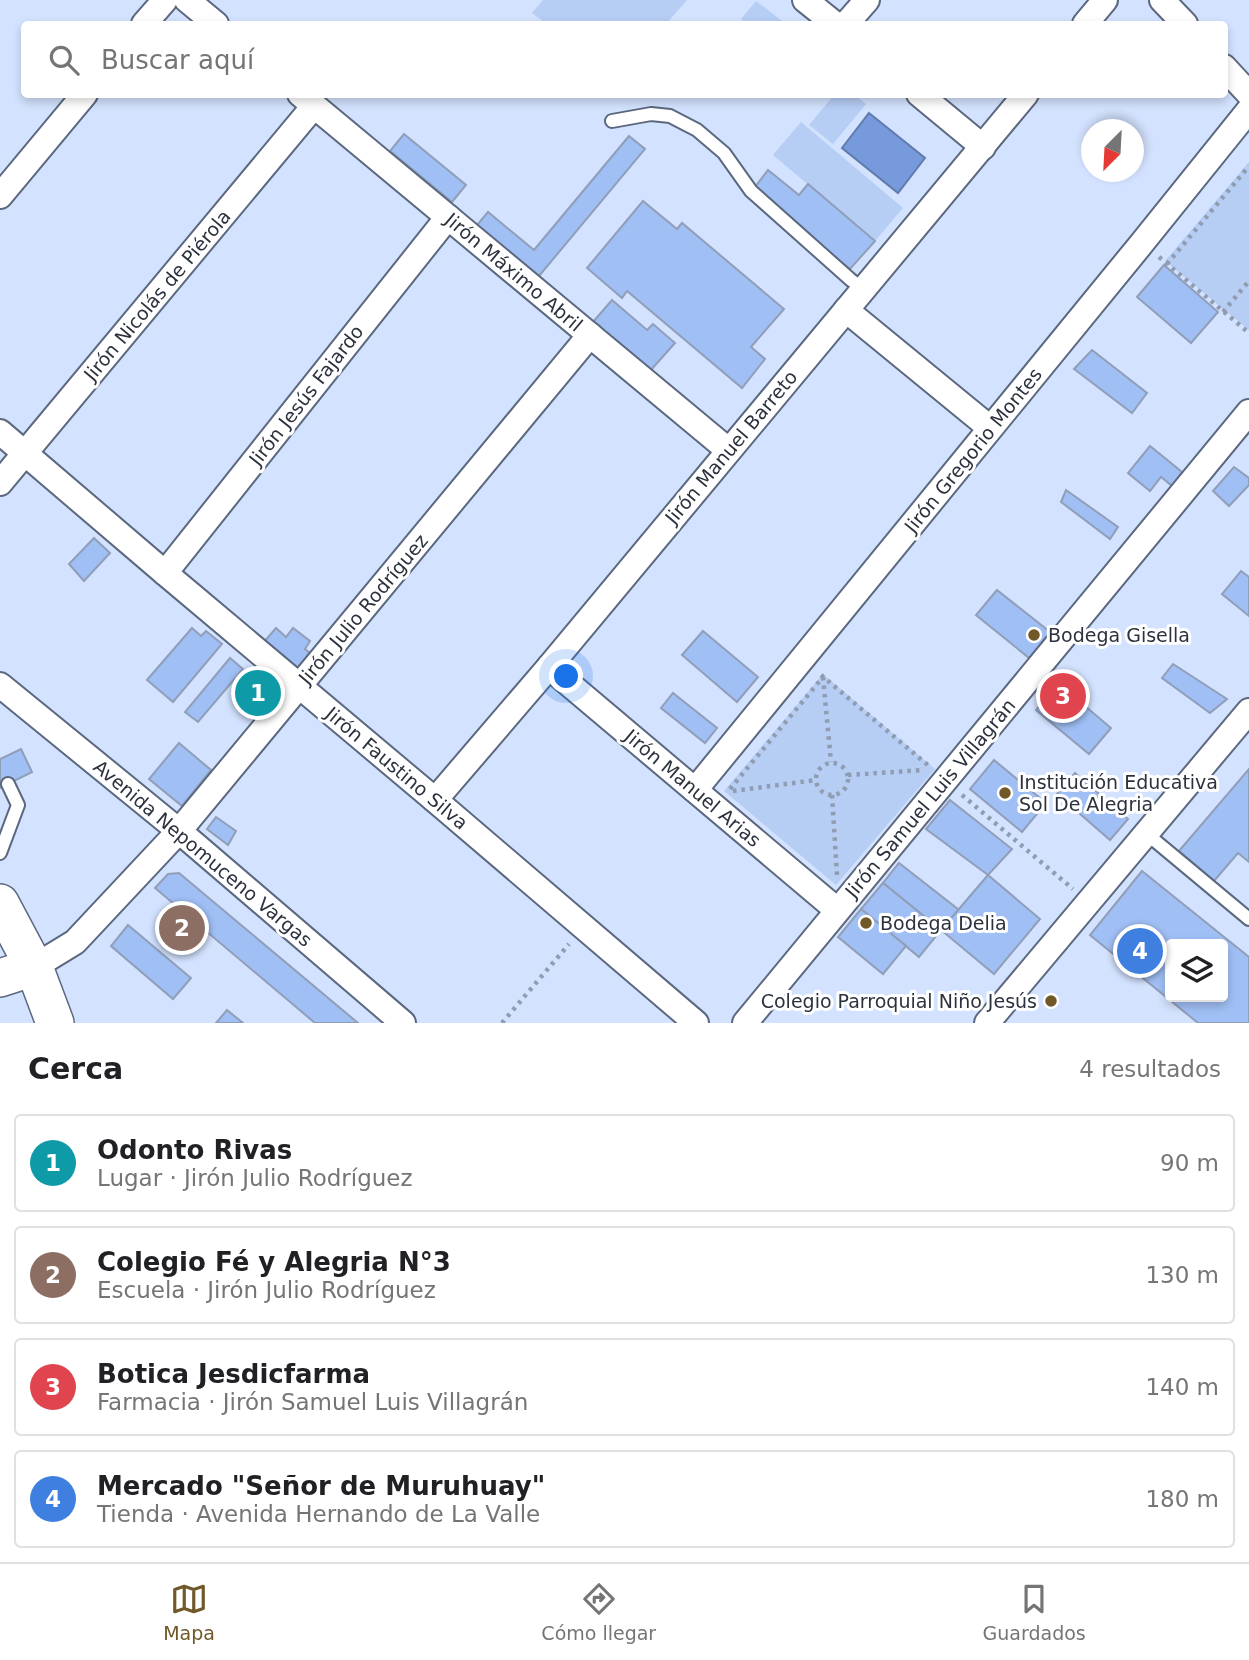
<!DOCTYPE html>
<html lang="es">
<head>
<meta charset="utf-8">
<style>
	body { margin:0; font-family:"DejaVu Sans",sans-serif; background:#f6f6f6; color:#202124 }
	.controls { position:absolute; right:21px; bottom:21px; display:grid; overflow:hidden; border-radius:7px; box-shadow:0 4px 10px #0003 }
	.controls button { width:63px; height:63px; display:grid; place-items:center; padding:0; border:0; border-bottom:2px solid #e0e0e0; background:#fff; color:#202124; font:35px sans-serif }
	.compass { position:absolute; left:1081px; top:119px; width:63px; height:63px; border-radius:50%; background:#fff; box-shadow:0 4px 10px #0003; rotate:204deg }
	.you { position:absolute; left:567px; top:677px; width:24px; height:24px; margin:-18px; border:5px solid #fff; border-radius:50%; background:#1a73e8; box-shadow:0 0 0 10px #1a73e833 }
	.badge { display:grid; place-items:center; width:46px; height:46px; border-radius:50%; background:#705829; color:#fff; font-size:23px; font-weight:700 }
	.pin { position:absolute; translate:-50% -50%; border:4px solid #fff; box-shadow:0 2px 7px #0006 }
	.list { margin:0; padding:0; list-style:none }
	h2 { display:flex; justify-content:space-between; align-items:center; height:91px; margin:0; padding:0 28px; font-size:30px }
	h2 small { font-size:23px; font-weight:400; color:#757577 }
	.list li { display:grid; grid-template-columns:46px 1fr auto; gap:21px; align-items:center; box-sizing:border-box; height:98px; margin:0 14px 14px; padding:0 14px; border:2px solid #e0e0e0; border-radius:7px }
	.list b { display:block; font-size:26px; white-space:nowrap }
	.list p { margin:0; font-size:23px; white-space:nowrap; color:#757577 }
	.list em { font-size:23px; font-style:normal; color:#757577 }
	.icon { flex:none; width:38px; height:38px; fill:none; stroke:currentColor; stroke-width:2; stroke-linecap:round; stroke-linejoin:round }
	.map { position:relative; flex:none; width:1249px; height:1023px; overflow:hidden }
	.search { position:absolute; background:#fff; box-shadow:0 4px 10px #0003; left:21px; right:21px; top:21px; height:77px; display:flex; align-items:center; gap:18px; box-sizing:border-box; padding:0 24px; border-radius:7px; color:#757577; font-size:26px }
	.sheet { height:539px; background:#fff }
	nav { display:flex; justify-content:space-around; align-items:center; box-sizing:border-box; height:98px; border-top:2px solid #e0e0e0; background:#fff; font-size:19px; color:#757577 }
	nav a { display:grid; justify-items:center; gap:4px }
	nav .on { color:#705829 }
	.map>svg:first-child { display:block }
	.green { fill:#b6cdf4 }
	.water { fill:#769adc; stroke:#607bac; stroke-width:2 }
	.building { fill:#a0bff5; stroke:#909eb8; stroke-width:2; fill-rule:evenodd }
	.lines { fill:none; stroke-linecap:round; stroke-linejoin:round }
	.lane-casing { stroke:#5b687f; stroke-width:16 }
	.street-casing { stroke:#5b687f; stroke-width:28 }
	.secondary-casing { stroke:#5b687f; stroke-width:40 }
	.path { stroke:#909cb1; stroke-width:4.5; stroke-dasharray:3.5 5; stroke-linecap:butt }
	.lane { stroke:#fff; stroke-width:12 }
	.street { stroke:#fff; stroke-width:24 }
	.secondary { stroke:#fff; stroke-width:37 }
	.poi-dot { fill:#705829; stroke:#fff; stroke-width:2.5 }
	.labels { text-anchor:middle; stroke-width:6; stroke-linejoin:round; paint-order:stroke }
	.street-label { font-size:19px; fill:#2c323d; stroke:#fff }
	.poi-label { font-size:19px; fill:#2c323d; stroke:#fff; text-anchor:start }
</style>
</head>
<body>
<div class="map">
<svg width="1249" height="1023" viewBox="0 0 1249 1023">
	<rect width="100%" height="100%" fill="#d3e2fe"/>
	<g class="green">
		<path d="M543 0H687L666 24H547L532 13Z"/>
		<path d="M756 1 786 24H747L741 19Z"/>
		<path d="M835 94 855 95 866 104 833 144 809 125Z"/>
		<path d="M801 122 903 208 875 241 773 155Z"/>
		<path d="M1249 162V330L1165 261Z"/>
		<path d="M823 674 935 769 836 885 724 791Z"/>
	</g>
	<path class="water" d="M869 113 925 158 898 193 842 148Z"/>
	<g class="building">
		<path d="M404 134 466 185 452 202 390 151Z"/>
		<path d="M629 136 645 149 539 276 477 225 488 212 534 250Z"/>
		<path d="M768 170 799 195 808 184 875 241 850 269 752 191Z"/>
		<path d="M643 201 677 229 682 223 784 309 751 347 765 359 742 388 627 291 622 298 587 268Z"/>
		<path d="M1164 265 1218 312 1191 343 1137 297Z"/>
		<path d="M612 300 647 330 653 324 675 343 650 371 593 322Z"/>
		<path d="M1092 350 1147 393 1132 413 1074 369Z"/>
		<path d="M1150 446 1182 472 1172 486 1161 477 1150 491 1128 473Z"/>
		<path d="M1234 467 1249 478V485L1229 506 1213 491Z"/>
		<path d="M1066 490 1118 527 1110 539 1061 502Z"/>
		<path d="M94 538 110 553 84 581 69 564Z"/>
		<path d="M1241 571 1249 577V616L1222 594Z"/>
		<path d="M997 590 1050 632 1029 658 976 615Z"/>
		<path d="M192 628 201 636 206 631 222 644 173 702 147 680Z"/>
		<path d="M276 628 286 637 293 628 310 641 305 649 311 654 298 670 264 642Z"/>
		<path d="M703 631 758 677 737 702 682 655Z"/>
		<path d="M230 658 243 669 198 722 185 712Z"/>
		<path d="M1173 664 1227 699 1210 713 1162 678Z"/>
		<path d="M259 679 269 688 268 697 255 712 242 701Z"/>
		<path d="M1058 683 1111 728 1089 754 1036 710Z"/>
		<path d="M673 693 717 728 705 743 661 708Z"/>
		<path d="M179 743 211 770 182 806 149 779Z"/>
		<path d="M21 749 32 772 0 788V759Z"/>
		<path d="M994 760 1046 803 1022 832 970 789Z"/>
		<path d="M1249 769V862L1238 853 1214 881 1179 851Z"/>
		<path d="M1075 773 1128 819 1110 840 1057 794Z"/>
		<path d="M950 800 1012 849 988 875 926 829Z"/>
		<path d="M216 817 236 831 228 845 207 829Z"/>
		<path d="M899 863 959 910 941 930 883 883Z"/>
		<path d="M1142 871 1249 957V1023H1198L1090 935ZM1170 944H1223V997H1170Z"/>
		<path d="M179 873 358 1023H315L155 888 168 874Z"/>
		<path d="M988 875 1040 919 994 974 941 930Z"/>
		<path d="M883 883 941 930 919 957 861 909Z"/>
		<path d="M861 909 906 946 883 974 838 937Z"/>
		<path d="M128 925 191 978 173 999 111 946Z"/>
		<path d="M227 1010 243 1023H216Z"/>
	</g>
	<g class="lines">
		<defs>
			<g id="lane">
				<path d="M612 121 651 114 670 116 697 130 724 153 751 191 851 280 863 289"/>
				<path d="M1147 834 1249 919"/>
				<path d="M0 853 18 805 8 784"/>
			</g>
			<g id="street">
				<path d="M187 0 216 24"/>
				<path d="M805 0 835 24"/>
				<path d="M1162 0 1185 24"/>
				<path d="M144 24 165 0"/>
				<path d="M846 24 867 0"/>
				<path d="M1085 24 1105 0"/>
				<path d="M1224 67 1249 94"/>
				<path d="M300 94 728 450"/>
				<path d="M919 94 983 147"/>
				<path d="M0 196 85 94"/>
				<path d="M846 310 990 428"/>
				<path d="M0 432 165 573 435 800 696 1023"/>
				<path d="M0 483 314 106"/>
				<path d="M165 573 448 217"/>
				<path d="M549 667 837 910"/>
				<path d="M0 685 179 831 403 1023"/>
				<path d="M695 790 1142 243 1249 110"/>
				<path d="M435 800 549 667 1026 94"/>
				<path d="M34 967 75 942 179 831 590 335"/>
				<path d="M745 1023 1249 412"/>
				<path d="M987 1023 1249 711"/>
			</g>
			<g id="secondary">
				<path d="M0 903 34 967 55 1023"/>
				<path d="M0 978 34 967"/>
			</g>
		</defs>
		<use href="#lane" class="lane-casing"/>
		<use href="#street" class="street-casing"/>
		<use href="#secondary" class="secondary-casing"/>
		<g class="path">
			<path d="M1159 257 1249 333"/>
			<path d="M1167 264 1249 166"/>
			<path d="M1223 312 1249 281"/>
			<path d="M821 675 929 766"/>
			<path d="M823 677 831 762"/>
			<circle cx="832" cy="779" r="16"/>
			<path d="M848 775 924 770"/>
			<path d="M730 789 823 677"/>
			<path d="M733 791 816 780"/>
			<path d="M832 795 837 875"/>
			<path d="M962 795 1073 889"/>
			<path d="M502 1023 569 944"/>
		</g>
		<use href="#lane" class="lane"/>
		<use href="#street" class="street"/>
		<use href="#secondary" class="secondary"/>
	</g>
	<g class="poi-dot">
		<circle cx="1034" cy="635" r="7"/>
		<circle cx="1005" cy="793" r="7"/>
		<circle cx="866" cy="923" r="7"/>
		<circle cx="1051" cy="1001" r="7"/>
	</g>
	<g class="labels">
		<g class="street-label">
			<text transform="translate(514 272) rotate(40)" y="7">Jirón Máximo Abril</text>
			<text transform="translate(157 295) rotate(-50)" y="7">Jirón Nicolás de Piérola</text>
			<text transform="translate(306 395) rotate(-52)" y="7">Jirón Jesús Fajardo</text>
			<text transform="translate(731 447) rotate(-50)" y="7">Jirón Manuel Barreto</text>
			<text transform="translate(973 450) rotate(-51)" y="7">Jirón Gregorio Montes</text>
			<text transform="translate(363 609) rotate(-50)" y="7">Jirón Julio Rodríguez</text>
			<text transform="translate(397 768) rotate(40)" y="7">Jirón Faustino Silva</text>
			<text transform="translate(693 788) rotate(40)" y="7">Jirón Manuel Arias</text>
			<text transform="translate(930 798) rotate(-50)" y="7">Jirón Samuel Luis Villagrán</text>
			<text transform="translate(203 853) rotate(40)" y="7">Avenida Nepomuceno Vargas</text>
		</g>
		<g class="poi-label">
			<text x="1048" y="642">Bodega Gisella</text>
			<text x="1019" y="789">Institución Educativa<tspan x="1019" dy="22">Sol De Alegria</tspan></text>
			<text x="880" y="930">Bodega Delia</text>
			<text x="1037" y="1008" text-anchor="end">Colegio Parroquial Niño Jesús</text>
		</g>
	</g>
</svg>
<div class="controls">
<button><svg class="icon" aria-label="layers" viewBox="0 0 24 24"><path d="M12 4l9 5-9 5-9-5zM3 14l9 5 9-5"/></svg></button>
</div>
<svg class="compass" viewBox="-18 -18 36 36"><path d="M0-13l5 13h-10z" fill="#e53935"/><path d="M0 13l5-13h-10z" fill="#757577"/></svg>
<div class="you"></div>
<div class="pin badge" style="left:258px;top:693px;background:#0f9aa8">1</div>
<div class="pin badge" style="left:182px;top:928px;background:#8d6e63">2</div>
<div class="pin badge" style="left:1063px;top:696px;background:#e0444e">3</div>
<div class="pin badge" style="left:1140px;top:951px;background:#3f7fe0">4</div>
<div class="search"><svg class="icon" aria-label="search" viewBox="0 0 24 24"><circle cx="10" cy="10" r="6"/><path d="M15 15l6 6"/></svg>Buscar aquí</div>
</div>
<section class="sheet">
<h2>Cerca<small>4 resultados</small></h2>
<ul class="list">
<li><span class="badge" style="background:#0f9aa8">1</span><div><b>Odonto Rivas</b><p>Lugar · Jirón Julio Rodríguez</p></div><em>90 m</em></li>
<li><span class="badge" style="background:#8d6e63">2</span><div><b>Colegio Fé y Alegria N°3</b><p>Escuela · Jirón Julio Rodríguez</p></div><em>130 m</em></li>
<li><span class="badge" style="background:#e0444e">3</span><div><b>Botica Jesdicfarma</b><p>Farmacia · Jirón Samuel Luis Villagrán</p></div><em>140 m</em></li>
<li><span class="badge" style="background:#3f7fe0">4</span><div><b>Mercado &quot;Señor de Muruhuay&quot;</b><p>Tienda · Avenida Hernando de La Valle</p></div><em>180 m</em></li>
</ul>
</section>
<nav>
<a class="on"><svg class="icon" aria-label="map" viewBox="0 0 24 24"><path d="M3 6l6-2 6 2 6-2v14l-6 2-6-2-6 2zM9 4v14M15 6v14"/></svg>Mapa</a>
<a><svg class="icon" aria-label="directions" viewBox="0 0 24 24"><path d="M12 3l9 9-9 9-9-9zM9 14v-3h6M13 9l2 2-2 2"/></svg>Cómo llegar</a>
<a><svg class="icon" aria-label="saved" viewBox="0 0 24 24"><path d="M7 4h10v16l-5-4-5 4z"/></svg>Guardados</a>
</nav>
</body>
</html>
